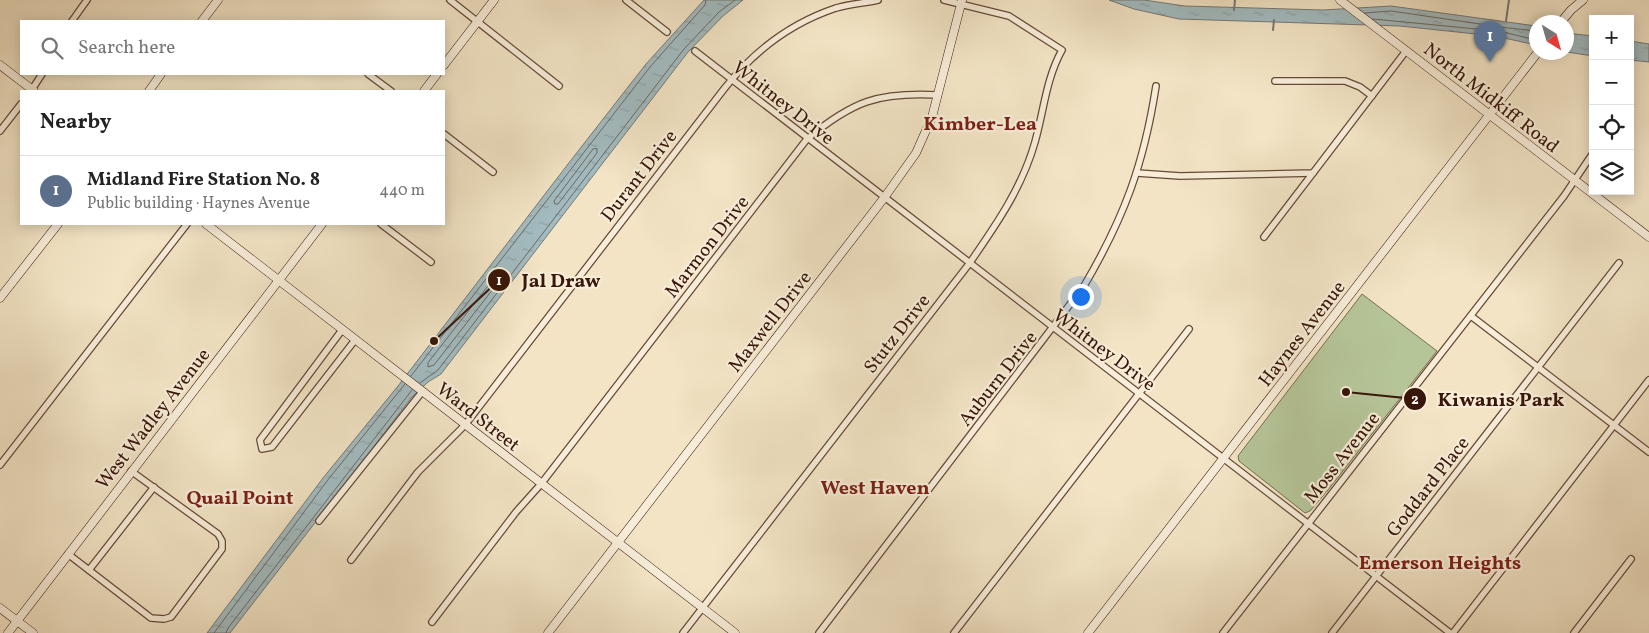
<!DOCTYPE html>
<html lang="en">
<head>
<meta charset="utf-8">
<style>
	body { margin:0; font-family:Vollkorn,serif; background:#f2f2f2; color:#222 }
	.controls { position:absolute; right:15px; top:15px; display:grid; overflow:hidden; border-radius:0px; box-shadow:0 2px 12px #0003 }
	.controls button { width:45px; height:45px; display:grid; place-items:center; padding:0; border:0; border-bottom:1px solid #e0e0e0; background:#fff; color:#222; font:25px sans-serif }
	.compass { position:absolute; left:1529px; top:15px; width:45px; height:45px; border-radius:50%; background:#fff; box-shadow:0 2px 12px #0003; rotate:143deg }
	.you { position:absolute; left:1080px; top:296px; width:18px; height:18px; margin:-12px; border:4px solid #fff; border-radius:50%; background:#1a73e8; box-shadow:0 0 0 8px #1a73e833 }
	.badge { display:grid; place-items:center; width:32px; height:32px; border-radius:50%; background:#db2777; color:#fff; font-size:16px; font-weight:700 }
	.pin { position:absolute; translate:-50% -41px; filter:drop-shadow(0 1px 2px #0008) }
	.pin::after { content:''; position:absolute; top:26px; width:18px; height:15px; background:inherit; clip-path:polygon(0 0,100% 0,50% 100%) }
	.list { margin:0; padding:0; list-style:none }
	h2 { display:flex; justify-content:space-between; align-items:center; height:65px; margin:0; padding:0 20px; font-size:21px }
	h2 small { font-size:16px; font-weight:400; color:#767676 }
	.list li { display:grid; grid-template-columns:32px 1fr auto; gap:15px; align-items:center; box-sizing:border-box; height:70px; padding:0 20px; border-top:1px solid #e0e0e0 }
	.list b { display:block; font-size:19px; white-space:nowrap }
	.list p { margin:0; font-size:16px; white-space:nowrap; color:#767676 }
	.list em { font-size:16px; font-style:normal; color:#767676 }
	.icon { flex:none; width:28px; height:28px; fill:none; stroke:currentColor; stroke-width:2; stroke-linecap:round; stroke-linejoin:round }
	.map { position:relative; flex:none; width:1649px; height:633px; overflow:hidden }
	.search { position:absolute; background:#fff; box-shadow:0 2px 12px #0003; left:20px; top:20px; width:425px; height:55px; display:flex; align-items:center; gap:12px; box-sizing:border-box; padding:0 18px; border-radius:0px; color:#767676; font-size:19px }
	.panel { position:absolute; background:#fff; box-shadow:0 2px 12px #0003; left:20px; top:90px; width:425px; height:135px; border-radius:0px }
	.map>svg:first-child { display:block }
	.green { fill:#b5c598; stroke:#766e50 }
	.water { fill:url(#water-ripples); stroke:#787976 }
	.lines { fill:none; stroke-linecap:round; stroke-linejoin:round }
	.shore { stroke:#6d6864; stroke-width:1 }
	.stream { stroke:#787976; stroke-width:2 }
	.street-casing { stroke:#664a37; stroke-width:8 }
	.secondary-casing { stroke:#381608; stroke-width:9 }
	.street { stroke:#f7edd9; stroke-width:5.5 }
	.secondary { stroke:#f7edd9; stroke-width:8 }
	.labels { text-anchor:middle; stroke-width:4.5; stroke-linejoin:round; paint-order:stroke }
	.street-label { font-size:19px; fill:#381608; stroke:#f7edd9 }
	.neighbourhood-label { font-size:20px; font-weight:bold; fill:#7a1f14; stroke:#f7edd9 }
	.leader { fill:none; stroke:#381608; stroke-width:2 }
	.callout-dot { fill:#381608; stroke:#f7edd9; stroke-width:2 }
	.mark-label { font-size:15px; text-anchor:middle; font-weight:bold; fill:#fff }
	.callout-label { font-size:20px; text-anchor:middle; font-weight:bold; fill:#381608; stroke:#f7edd9; stroke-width:4.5; stroke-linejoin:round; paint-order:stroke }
</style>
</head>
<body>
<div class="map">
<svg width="1649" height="633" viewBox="0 0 1649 633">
	<defs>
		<pattern id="water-ripples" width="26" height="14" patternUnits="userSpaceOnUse" patternTransform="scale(1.25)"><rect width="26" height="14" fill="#a2bbc0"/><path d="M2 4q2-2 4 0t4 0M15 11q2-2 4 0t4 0" fill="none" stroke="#8ca0a4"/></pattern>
	</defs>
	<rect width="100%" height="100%" fill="#f2e4c5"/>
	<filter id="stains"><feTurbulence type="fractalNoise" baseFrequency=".004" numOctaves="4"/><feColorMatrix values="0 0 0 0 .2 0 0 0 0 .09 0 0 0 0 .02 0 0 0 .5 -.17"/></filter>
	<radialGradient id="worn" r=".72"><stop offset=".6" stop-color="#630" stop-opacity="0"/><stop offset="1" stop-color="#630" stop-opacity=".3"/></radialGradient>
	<path class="green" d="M1362 294 1437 351 1328 490 1310 511 1305 513 1239 461 1238 456Z"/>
	<g class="water">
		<path d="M704 0H743L723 16 688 52 441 374 428 382 412 397 230 633H207L323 478 398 386 568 164 646 64Z"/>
		<path d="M1109 0H1144L1185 6 1323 10 1391 6 1536 26V45L1495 36 1400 26 1179 19 1134 9Z"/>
		<path d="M1566 33 1593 36V56L1567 52Z"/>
		<path d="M1630 41 1649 44V62L1630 60Z"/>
	</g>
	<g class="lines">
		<g class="shore">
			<path d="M1365 13 1391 11 1487 25 1490 27 1487 30 1373 19"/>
			<path d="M1536 31 1500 27 1497 29 1499 31 1536 40"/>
			<path d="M597 149V153L558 204H555L554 201 593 149Z"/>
			<path d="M489 285H492L493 289 434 365 428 367V363Z"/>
			<path d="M411 376 650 67 705 5 706 0"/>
			<path d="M420 383 438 370 684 49 719 12 735 0"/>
			<path d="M214 633 327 481 405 384"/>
			<path d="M226 633 228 628 412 390"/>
		</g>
		<g class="stream">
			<path d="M1234 10 1235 0"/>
			<path d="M1506 21 1509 0"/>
			<path d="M1273 30 1274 20"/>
		</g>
		<defs>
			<g id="street">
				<path d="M450 0 559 86"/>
				<path d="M626 0 667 32"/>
				<path d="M72 21 87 0"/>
				<path d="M695 51 1450 633"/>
				<path d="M368 74 391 91"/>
				<path d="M1275 81H1345L1360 87 1372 96"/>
				<path d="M31 91 42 74"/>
				<path d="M0 131 21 104"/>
				<path d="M444 134 493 172"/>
				<path d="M1137 173 1180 176 1313 173 1406 51"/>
				<path d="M381 224 431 262"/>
				<path d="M1264 237 1313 173"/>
				<path d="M1471 316 1649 452"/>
				<path d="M342 330 260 440 262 449 272 447 355 340"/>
				<path d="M0 465 187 224"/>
				<path d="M319 521 422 392"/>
				<path d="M68 554 151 618 164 619 171 617 222 549V541L218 534 131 471"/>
				<path d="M351 560 418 472 465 425 724 89C753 52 791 23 836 8 850 4 865 3 878 0"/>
				<path d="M89 570 154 487"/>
				<path d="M432 622 516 512 541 484 807 139C853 101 878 92 938 95"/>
				<path d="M683 633 969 264C996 225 1022 188 1035 142 1044 110 1046 79 1062 50L1009 16 944 0"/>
				<path d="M819 633 1084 286C1124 218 1144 164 1156 86"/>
				<path d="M954 633 1189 329"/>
				<path d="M1223 633 1564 196 1593 153"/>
				<path d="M1332 633 1619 263"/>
				<path d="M1453 633 1649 380"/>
				<path d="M1574 633 1631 559"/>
			</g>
			<g id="secondary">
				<path d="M1340 0 1649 237"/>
				<path d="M202 21 218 0"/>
				<path d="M1561 22 1571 10 1583 0"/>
				<path d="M0 65 34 91"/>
				<path d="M444 65 494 0"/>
				<path d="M149 91 161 74"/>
				<path d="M424 91 437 74"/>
				<path d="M206 224 735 633"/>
				<path d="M0 298 58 224"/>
				<path d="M0 608 33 633"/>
				<path d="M8 633 322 224"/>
				<path d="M548 633 884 198 916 153 932 117 962 0"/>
				<path d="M1088 633 1538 52"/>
			</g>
		</defs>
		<use href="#street" class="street-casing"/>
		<use href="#secondary" class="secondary-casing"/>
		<use href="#street" class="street"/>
		<use href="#secondary" class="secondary"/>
	</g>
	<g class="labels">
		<g class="street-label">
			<text transform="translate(1492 97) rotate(38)" y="7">North Midkiff Road</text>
			<text transform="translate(784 102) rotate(38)" y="7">Whitney Drive</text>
			<text transform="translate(638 175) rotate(-52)" y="7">Durant Drive</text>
			<text transform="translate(706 246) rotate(-52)" y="7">Marmon Drive</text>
			<text transform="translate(769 321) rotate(-52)" y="7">Maxwell Drive</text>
			<text transform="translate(896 333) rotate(-52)" y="7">Stutz Drive</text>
			<text transform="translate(1301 333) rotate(-52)" y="7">Haynes Avenue</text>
			<text transform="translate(1105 349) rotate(37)" y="7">Whitney Drive</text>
			<text transform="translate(997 378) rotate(-52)" y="7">Auburn Drive</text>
			<text transform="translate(479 416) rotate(38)" y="7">Ward Street</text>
			<text transform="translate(152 418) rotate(-52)" y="7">West Wadley Avenue</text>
			<text transform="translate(1341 457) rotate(-52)" y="7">Moss Avenue</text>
			<text transform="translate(1427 486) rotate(-52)" y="7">Goddard Place</text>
		</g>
		<g class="neighbourhood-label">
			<text x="980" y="130">Kimber-Lea</text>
			<text x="875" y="494">West Haven</text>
			<text x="240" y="504">Quail Point</text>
			<text x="1440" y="569">Emerson Heights</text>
		</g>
	</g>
	<path class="leader" d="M434 341L499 280M1346 392L1415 399"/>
	<g class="callout-dot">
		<circle cx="434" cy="341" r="5"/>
		<circle cx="1346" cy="392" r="5"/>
		<circle cx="499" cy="280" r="12"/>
		<circle cx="1415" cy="399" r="12"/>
	</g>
	<g class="mark-label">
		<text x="499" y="285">1</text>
		<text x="1415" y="404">2</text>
	</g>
	<g class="callout-label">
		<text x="561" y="287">Jal Draw</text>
		<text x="1501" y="406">Kiwanis Park</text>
	</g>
	<rect width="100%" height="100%" filter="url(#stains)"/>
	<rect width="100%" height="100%" fill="url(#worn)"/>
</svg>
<div class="controls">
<button>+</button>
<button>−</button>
<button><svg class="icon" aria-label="locate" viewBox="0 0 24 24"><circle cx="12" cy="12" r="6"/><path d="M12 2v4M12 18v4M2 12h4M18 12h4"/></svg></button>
<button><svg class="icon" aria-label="layers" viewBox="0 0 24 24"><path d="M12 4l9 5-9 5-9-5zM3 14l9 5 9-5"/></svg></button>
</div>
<svg class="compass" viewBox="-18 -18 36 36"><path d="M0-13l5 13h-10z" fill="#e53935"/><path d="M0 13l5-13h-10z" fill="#767676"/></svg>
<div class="you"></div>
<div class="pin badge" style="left:1490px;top:62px;background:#5c6f8a">1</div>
<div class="search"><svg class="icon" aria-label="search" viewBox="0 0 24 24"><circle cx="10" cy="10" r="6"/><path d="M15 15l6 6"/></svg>Search here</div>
<section class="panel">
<h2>Nearby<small></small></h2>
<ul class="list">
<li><span class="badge" style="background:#5c6f8a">1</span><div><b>Midland Fire Station No. 8</b><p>Public building · Haynes Avenue</p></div><em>440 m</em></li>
</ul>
</section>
</div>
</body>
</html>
